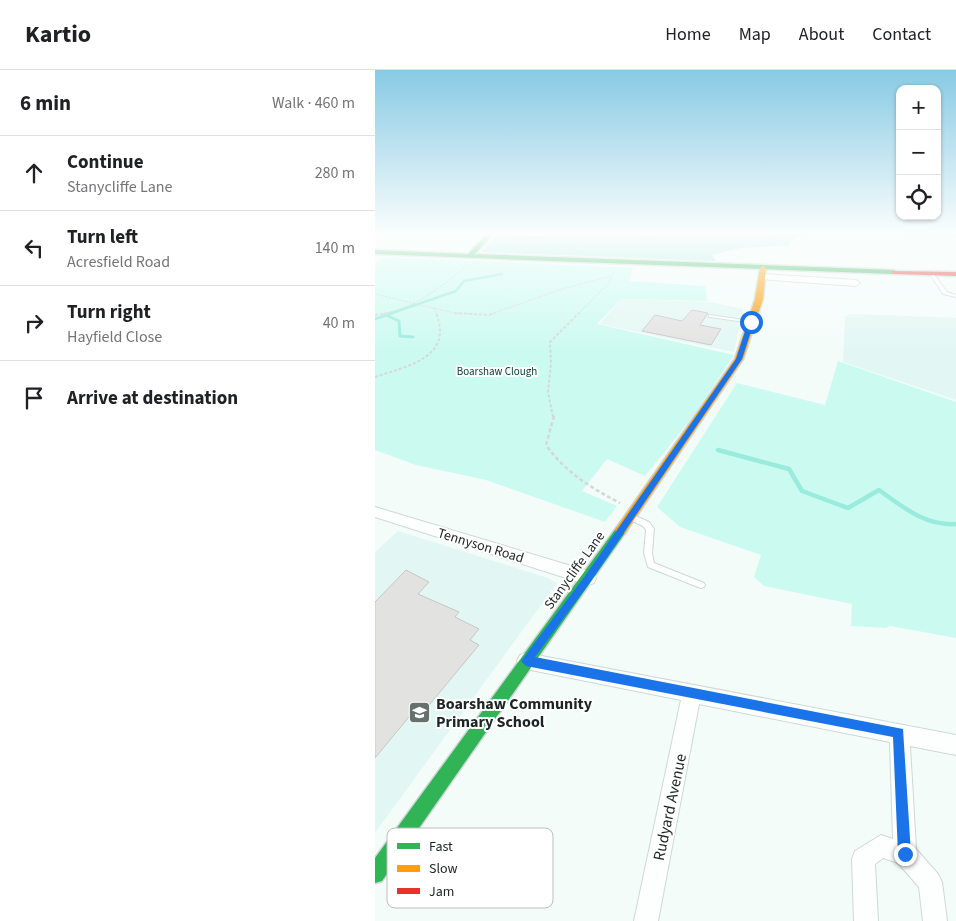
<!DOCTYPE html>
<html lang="en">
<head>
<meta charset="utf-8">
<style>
	body { margin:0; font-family:"Source Sans 3",sans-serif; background:#f6f6f6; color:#202124 }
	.controls { position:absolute; right:15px; top:15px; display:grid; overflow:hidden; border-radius:10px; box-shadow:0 1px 4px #0004 }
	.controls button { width:45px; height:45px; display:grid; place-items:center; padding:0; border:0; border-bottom:1px solid #e0e0e0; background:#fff; color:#202124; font:25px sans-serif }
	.stop { position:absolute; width:15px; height:15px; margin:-11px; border:4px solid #1a73e8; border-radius:50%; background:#fff }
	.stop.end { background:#1a73e8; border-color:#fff; box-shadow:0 1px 5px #0008 }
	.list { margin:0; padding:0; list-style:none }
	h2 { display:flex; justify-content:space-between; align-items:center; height:65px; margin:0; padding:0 20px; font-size:21px }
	h2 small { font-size:16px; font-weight:400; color:#757577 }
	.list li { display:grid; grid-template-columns:32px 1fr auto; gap:15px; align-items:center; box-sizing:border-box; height:75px; padding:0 20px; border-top:1px solid #e0e0e0 }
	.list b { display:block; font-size:19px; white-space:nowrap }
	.list p { margin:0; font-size:16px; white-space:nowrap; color:#757577 }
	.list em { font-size:16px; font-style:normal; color:#757577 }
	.icon { flex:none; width:28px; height:28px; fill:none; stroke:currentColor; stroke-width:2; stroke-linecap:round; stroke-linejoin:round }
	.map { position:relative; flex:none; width:581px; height:851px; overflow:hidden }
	header { display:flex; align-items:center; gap:30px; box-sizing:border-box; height:70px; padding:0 25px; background:#fff; border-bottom:1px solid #e0e0e0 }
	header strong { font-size:24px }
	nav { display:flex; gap:28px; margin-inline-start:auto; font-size:18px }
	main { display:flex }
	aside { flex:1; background:#fff }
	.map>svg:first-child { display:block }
	.built { fill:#e2f7f3 }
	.green { fill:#cbfaf1 }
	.forest { fill:#a4e7dc }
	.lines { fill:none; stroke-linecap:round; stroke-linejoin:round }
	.stream-far2 { stroke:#99ecdd; stroke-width:2.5 }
	.stream-far1 { stroke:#99ecdd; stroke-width:3 }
	.stream { stroke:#99ecdd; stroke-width:4.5 }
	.building { fill:#e2e2e1; stroke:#c7c7c6 }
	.lane-casing { stroke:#cfd8d6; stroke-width:2 }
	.street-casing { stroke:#cfd8d6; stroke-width:2 }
	.fast-casing { stroke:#cfd8d6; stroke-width:3 }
	.slow-casing { stroke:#cfd8d6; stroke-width:3 }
	.jam-casing { stroke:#cfd8d6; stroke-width:3 }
	.path-far2 { stroke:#d6d8d8; stroke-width:1; stroke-dasharray:2.5 1; stroke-linecap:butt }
	.path-far1 { stroke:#d6d8d8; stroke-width:2; stroke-dasharray:3 2; stroke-linecap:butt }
	.path { stroke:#d6d8d8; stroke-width:2.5; stroke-dasharray:4 2.5; stroke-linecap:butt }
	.lane { fill:#fdfffe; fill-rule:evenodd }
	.street { fill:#fdfffe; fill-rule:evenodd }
	.fast { fill:#30b455; fill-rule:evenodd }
	.slow { fill:#ff9f0a; fill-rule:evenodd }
	.jam { fill:#e5322d; fill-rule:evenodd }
	.route { fill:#1a73e8 }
	.labels { text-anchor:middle; stroke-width:4; stroke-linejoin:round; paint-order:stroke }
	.far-park-label { font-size:11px; fill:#003932; stroke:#fff }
	.street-label { font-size:14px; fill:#1c2523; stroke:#fff }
	.near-poi-label { font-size:16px; font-weight:bold; fill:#1c2523; stroke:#fff; text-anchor:start }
	.near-street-label { font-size:16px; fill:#1c2523; stroke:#fff }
	.key { fill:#fff; stroke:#bbbebd; stroke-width:1 }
	.key-label { font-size:14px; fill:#1c2523 }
</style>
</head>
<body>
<header>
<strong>Kartio</strong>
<nav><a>Home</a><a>Map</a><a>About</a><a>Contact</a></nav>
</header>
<main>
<aside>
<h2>6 min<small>Walk · 460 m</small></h2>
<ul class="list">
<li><svg class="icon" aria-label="ahead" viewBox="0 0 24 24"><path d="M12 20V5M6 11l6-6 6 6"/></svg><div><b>Continue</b><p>Stanycliffe Lane</p></div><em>280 m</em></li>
<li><svg class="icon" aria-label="left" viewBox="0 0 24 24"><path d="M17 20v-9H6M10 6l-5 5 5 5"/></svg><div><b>Turn left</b><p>Acresfield Road</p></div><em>140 m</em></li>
<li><svg class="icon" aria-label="right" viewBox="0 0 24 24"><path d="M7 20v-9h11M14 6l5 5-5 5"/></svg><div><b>Turn right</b><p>Hayfield Close</p></div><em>40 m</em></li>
<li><svg class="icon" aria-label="arrive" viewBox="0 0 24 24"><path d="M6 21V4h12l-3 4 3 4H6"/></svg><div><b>Arrive at destination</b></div></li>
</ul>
</aside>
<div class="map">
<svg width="581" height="851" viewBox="0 0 581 851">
	<rect width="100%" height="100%" fill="#f4fcfa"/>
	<g class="built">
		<path d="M246 229 335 232 368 239 359 282 225 254Z"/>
		<path d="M476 244 581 248V330L468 292 470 247Z"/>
		<path d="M23 461 173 508 182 513 0 763V482Z"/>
	</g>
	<g class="green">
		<path d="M450 163H581V167L446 164Z"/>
		<path d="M8 187 258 198 254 211 330 216 332 231 246 229 222 254 359 285 319 345 270 406 232 389 207 421 242 436 230 452 111 410 41 395 0 380V194Z"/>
		<path d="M463 291 581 332V568L515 556 511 558 476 556 477 534 389 516 379 507 386 485 305 457 282 437 362 313 450 335Z"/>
	</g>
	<path class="forest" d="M175 163H443L421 167 412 176 364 178 337 185 341 191 106 182 124 164 172 167Z"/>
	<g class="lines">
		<g class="stream-far2">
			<path d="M196 177 258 174 298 163"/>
			<path d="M14 244 81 221 89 211 127 204"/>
		</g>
		<g class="stream-far1">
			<path d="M13 246 24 251 25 266 38 267"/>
			<path d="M0 249 17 243"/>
		</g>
		<path class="stream" d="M343 380 414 399 427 421 473 438 504 420C528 437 550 456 581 454"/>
	</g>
	<g class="building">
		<path d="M317 240 333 243 325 255 346 259 336 275 267 261 280 245 307 251Z"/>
		<path d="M31 500 54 512 43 524 84 542 80 547 104 559 95 570 104 575 40 652 34 647 0 688V532Z"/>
	</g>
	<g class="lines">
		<defs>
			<g id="lane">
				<path d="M556 203H558L572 222 581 225V227L568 224 555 204Z"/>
				<path d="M334 245 376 251 378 252 376 253 336 247H334Z"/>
				<path d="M256 444 274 452 279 459 277 483 279 493 329 513 330 515 329 517 326 518 323 517 273 497 269 483 271 460 268 456 253 449 252 447 253 445Z"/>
			</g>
			<g id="street">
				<path d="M387 204 481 210 485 213 481 216 384 209V205Z"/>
				<path d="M0 437 213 501 219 503 221 508 219 513 213 515 0 447Z"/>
				<path d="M151 583 581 665V685L535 676 541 779 563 804 567 812 572 851H548L544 817 523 793 508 788 500 794 503 851H479L477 789 480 781 506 765 518 769 515 672 324 634 283 851H259L306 630 151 599 145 597 142 591 145 585Z"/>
			</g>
			<g id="fast">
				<path d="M113 163H119L100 184 519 200 522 202 519 204 0 184V180L93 184Z"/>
				<path d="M246 455 250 457 252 460 250 463 7 811 0 813V788L242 457Z"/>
			</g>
			<path id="slow" d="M388 196 391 198 388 229 368 289 250 463H242L240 460 242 457 360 289 380 229 385 198Z"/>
			<path id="jam" d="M517 201 581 202V206L519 204 517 203Z"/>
		</defs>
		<use href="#lane" class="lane-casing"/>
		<use href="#street" class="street-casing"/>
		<use href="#fast" class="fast-casing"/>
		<use href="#slow" class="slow-casing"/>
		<use href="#jam" class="jam-casing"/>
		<g class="path-far2">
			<path d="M340 183 370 177 416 163"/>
			<path d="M0 224 79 243 101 244"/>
			<path d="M59 238 62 244"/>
			<path d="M5 244C39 239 66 217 92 196"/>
			<path d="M116 244 187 219 237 206"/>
			<path d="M203 244 234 213 238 202"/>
		</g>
		<g class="path-far1">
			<path d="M79 243 114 245 120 243"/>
			<path d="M0 245 14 243"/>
			<path d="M0 307C32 296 79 288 61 243"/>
			<path d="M178 347 173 322 176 293 175 272 204 243"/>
		</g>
		<path class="path" d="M179 346 171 375C190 402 216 418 245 433"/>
		<use href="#lane" class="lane"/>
		<use href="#street" class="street"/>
		<use href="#fast" class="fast"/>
		<use href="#slow" class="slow"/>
		<use href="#jam" class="jam"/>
	</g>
	<linearGradient id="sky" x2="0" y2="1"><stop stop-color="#88cae4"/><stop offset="0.58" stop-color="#fafefd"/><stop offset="1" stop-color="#fafefd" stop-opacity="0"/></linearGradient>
	<rect width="581" height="282" fill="url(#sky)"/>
	<path class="route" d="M376 251 379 252 367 289 216 511 160 587 528 659 536 784 534 789 530 791 525 789 523 784 518 667 151 596 146 591 210 506 361 289 373 252Z"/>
	<defs>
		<symbol id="school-square" viewBox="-11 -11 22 22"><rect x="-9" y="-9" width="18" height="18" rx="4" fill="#68706e" stroke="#fff"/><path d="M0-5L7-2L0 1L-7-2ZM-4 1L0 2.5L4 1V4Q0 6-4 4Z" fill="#fff"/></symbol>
	</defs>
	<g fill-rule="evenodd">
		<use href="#school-square" x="32" y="630" width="25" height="25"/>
	</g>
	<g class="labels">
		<g class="far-park-label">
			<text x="122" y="305">Boarshaw Clough</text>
		</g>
		<g class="street-label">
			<text transform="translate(106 475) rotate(17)" y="5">Tennyson Road</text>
			<text transform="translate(199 500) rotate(-54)" y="5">Stanycliffe Lane</text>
		</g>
		<g class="near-poi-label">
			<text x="61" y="639">Boarshaw Community<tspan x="61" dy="18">Primary School</tspan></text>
		</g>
		<g class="near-street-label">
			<text transform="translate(294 737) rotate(-78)" y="6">Rudyard Avenue</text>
		</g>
	</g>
	<rect x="12" y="758" width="166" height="80" rx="8" class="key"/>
	<rect x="22" y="773" width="23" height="6" fill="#30b455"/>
	<rect x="22" y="795" width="23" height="7" fill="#ff9f0a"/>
	<rect x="22" y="818" width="23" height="6" fill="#e5322d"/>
	<g class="key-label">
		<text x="54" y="781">Fast</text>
		<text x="54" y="803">Slow</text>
		<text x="54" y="826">Jam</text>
	</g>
</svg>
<div class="controls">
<button>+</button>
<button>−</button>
<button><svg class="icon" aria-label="locate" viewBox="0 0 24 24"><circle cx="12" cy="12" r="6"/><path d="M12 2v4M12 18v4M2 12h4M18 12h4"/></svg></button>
</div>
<div class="stop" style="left:376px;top:252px"></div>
<div class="stop end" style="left:530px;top:784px"></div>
</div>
</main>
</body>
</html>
